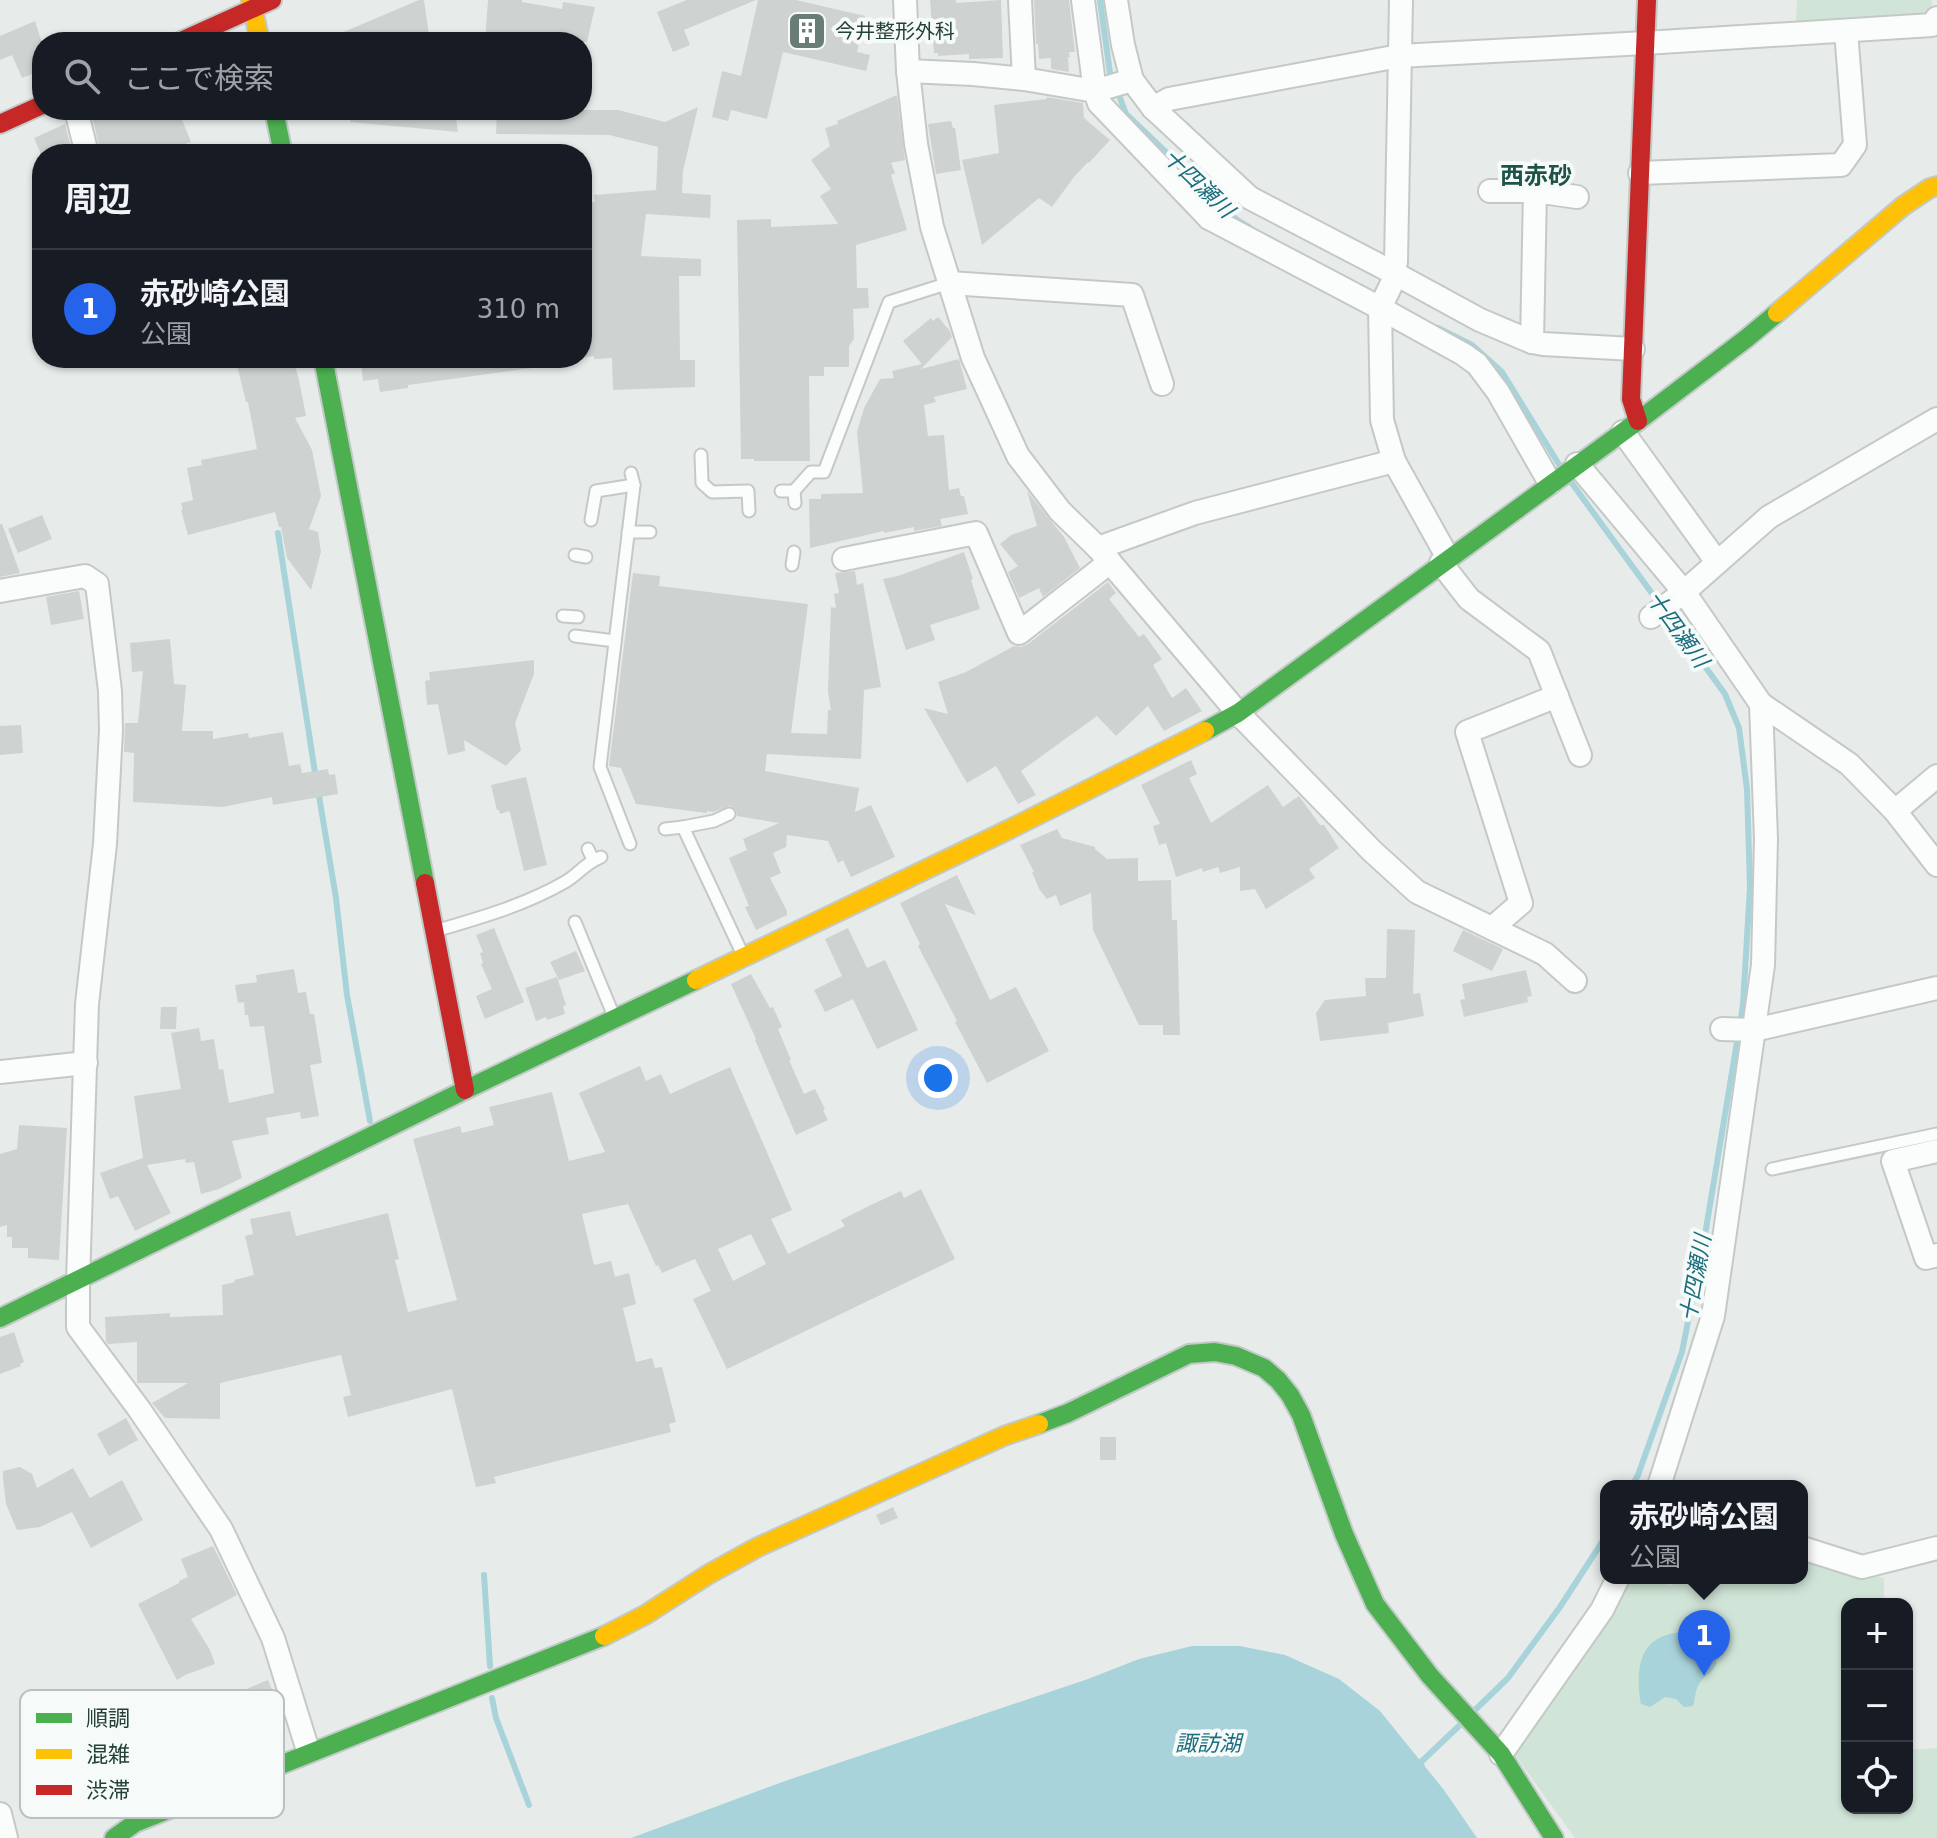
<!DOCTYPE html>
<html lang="ja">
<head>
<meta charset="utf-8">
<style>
	body { margin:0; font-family:"DejaVu Sans","Noto Sans JP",sans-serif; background:#242831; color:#f1f3f6 }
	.controls { position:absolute; right:24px; bottom:24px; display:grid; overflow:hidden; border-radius:16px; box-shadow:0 2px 6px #0004 }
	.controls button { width:72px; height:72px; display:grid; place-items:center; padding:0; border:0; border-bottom:2px solid #363941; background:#171b24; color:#f1f3f6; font:40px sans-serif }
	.you { position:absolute; left:938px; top:1078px; width:28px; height:28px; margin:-20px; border:6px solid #fff; border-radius:50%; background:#1a73e8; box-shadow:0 0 0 12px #1a73e833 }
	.badge { display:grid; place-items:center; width:52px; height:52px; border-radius:50%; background:#2563eb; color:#fff; font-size:26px; font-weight:700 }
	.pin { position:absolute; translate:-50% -66px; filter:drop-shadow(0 2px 4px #0008) }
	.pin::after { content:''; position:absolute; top:42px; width:28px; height:24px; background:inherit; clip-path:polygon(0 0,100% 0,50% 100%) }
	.popup { position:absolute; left:1600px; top:1480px; width:208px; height:104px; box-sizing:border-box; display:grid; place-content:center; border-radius:16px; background:#171b24; filter:drop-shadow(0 2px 6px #0005); font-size:26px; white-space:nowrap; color:#9ea1a6 }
	.popup b { font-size:30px; color:#f1f3f6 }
	.popup::after { content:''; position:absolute; left:50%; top:100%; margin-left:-16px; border:16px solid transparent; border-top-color:#171b24 }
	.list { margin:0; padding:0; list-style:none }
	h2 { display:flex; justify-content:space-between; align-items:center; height:104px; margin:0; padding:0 32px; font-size:34px }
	h2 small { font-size:26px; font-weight:400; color:#9ea1a6 }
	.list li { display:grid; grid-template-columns:52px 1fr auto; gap:24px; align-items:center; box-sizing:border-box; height:120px; padding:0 32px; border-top:2px solid #363941 }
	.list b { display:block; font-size:30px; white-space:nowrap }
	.list p { margin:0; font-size:26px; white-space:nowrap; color:#9ea1a6 }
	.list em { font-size:26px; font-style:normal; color:#9ea1a6 }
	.icon { flex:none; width:44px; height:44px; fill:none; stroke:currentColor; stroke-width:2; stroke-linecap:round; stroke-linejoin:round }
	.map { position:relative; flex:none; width:1937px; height:1838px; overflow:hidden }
	.search { position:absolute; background:#171b24; box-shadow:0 2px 6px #0004; left:32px; top:32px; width:560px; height:88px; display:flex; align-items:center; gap:20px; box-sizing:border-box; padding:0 28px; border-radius:32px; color:#9ea1a6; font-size:30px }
	.panel { position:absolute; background:#171b24; box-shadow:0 2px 6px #0004; left:32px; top:144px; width:560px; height:224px; border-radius:32px }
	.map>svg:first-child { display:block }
	.green { fill:#d0e5d7 }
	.water { fill:#a8d3da }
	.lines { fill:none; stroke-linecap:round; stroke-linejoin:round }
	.stream { stroke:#a8d3da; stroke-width:6 }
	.building { fill:#ced3d1; fill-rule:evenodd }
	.lane-casing { stroke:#c4c9c7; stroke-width:15 }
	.street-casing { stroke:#c4c9c7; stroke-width:26 }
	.fast-casing { stroke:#c2cac7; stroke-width:22 }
	.slow-casing { stroke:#c2cac7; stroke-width:22 }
	.jam-casing { stroke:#c2cac7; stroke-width:22 }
	.lane { stroke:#fbfcfc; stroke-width:11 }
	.street { stroke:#fbfcfc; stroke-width:22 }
	.fast { stroke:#4caf50; stroke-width:18 }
	.slow { stroke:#ffc107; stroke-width:18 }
	.jam { stroke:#c62828; stroke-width:18 }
	.labels { text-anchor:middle; stroke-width:8; stroke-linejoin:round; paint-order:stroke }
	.poi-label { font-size:20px; fill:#244139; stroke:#f6faf8; text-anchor:start }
	.water-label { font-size:22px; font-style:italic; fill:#1c6d7e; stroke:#f6faf8 }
	.quarter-label { font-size:24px; font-weight:bold; fill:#1f5347; stroke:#f6faf8 }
	.key { fill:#f6faf8; stroke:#b7c2bf; stroke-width:2 }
	.key-label { font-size:22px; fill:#244139 }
</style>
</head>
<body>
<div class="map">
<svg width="1937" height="1838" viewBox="0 0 1937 1838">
	<rect width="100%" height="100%" fill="#e7ecea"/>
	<g class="green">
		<path d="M1797 0H1932V14L1926 17 1796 24Z"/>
		<path d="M1802 1559 1884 1578V1604H1847V1808H1907V1750L1937 1748V1838H1575L1512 1751 1624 1578H1636L1672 1586 1677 1578H1802Z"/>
	</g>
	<g class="water">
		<path d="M1683 1632 1694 1635 1713 1646C1723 1674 1708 1668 1698 1686 1695 1691 1695 1701 1693 1706L1684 1707 1676 1699 1665 1697 1650 1707 1641 1704C1635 1667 1639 1635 1683 1632Z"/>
		<path d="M1192 1646H1240L1285 1655 1339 1679 1380 1711 1444 1790 1477 1838H631L785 1781 1088 1679 1139 1659Z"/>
	</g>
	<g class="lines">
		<g class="stream">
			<path d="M1100 0 1110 73 1112 79"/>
			<path d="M1117 90 1126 114 1237 220 1249 227"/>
			<path d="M1438 328 1472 345 1502 372 1560 466"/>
			<path d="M1571 482 1725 694 1739 728 1747 789 1750 887 1743 1004 1740 1025"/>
			<path d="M278 533 316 779"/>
			<path d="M318 790 336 898 347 995 370 1121"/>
			<path d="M1632 1486 1638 1475 1682 1352 1705 1235 1738 1036"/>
			<path d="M484 1575 490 1666"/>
			<path d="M492 1698 496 1718 529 1805"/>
			<path d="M1474 1711 1508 1678 1560 1607 1606 1536"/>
			<path d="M1422 1769 1421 1762 1460 1725"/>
		</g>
	</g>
	<g class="building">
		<path d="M419 0H424L430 42H320Z"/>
		<path d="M488 0H522V2L562 9 563 2 595 7 587 42H574L520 33 519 42H485Z"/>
		<path d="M687 0H756L684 30 690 45 673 52 657 12Z"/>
		<path d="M758 0H796L865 16 857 52 870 55 866 71 783 52 767 119 731 110 728 121 712 117 722 71 741 76Z"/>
		<path d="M930 0H956V3L1001 0 1003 58 969 59V54L938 56V53H934Z"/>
		<path d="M1034 0H1069L1075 52H1069L1070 57H1068L1069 72 1051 69V58L1039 59 1038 44H1036Z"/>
		<path d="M35 21 42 43V70L22 78 12 55 0 60V36Z"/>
		<path d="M897 95 905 160 891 163 895 173 891 175 907 230 856 245 857 288H868L869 308 853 309 854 339 849 346V367H824V376H809L810 461H754V459H741L737 220 771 219V227L838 224 820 196 831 189 811 160 830 146 825 128 838 124 837 121Z"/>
		<path d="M1046 97 1083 103 1084 118 1110 140 1089 163 1088 162 1074 177 1052 207 1039 198 982 245 962 160 999 153 994 105 1047 99Z"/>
		<path d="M698 107 683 171 682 193 711 195 710 218 646 214 641 256 701 259V276H679L680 360H695V387L613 390 612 358 594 359V356L582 358V203L595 202 594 195 656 190 658 147 609 135 496 134 497 110H618L665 122Z"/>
		<path d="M96 110H178L191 142 153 154H101L91 112Z"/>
		<path d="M351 110H455L458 132 350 122Z"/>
		<path d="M951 121 953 128H955L961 170 936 174 928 124Z"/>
		<path d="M65 124 70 144 47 154H42V156L34 138Z"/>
		<path d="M938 317 950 331 952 337 921 369 959 359 967 389 934 397 936 402 924 405 928 436 944 435 949 490 959 488 961 496H964L968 514 940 519 942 526 914 531V527L884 533V531L810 548 809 499H821V494L863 493 857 432 864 408 880 379 894 378 892 371 922 364 903 341 931 318 933 321Z"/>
		<path d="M251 358H293L299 380 306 416 295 418 312 450 321 496 309 529 318 532 321 552 311 590 287 558 281 527H279L275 512 188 535 181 510 183 509 181 503 193 500 187 468 202 465 201 460 257 449 248 402H246L236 361Z"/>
		<path d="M385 358H538L539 367 408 385V388L380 392 378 379 363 381 361 363Z"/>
		<path d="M1027 491 1064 537 1080 568 1043 597 1039 588 1019 598 1008 572 1018 566 1000 544 1011 535 1037 526Z"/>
		<path d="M42 515 52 539 18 553 8 529Z"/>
		<path d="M0 524H2L20 573 0 577Z"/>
		<path d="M964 552 973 579 971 580 980 609 930 625 935 640 906 650 883 579 898 576Z"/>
		<path d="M855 571 857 585 863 583 881 687 864 690 861 759 767 754 765 771 859 788 855 812 871 805 895 857 851 877 843 860 838 863 828 841 787 835 786 847 773 853 781 873 770 878 787 911V915L756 930 745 907 749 906 729 858 747 850 743 839 779 823 737 816 736 810 730 806 713 812 707 811V813L636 804 621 768 609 766 633 573 660 576 659 586 808 604 791 733 827 734 828 710H831L828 691 831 607 836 608 834 594 839 593 835 573Z"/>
		<path d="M1108 582 1116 593 1109 599 1139 637 1144 634 1162 659 1153 665 1172 698 1186 688 1202 711 1164 731 1148 706 1116 736 1097 716 1021 771 1036 795 1018 804 996 766 967 783 924 708 948 714 938 682 966 672 1014 646 1021 647 1028 644Z"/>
		<path d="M79 591 84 619 51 625 46 597Z"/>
		<path d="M170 639 174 684 186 685 182 731H213V739L248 733 249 738 283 732 289 766 300 764 302 773 328 769 329 775 335 774 338 794 273 805 272 797 223 807 133 802 134 753 124 752 125 723H138L143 671 132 672 130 643Z"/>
		<path d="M534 660V674L515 723 521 750 506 766 464 740 465 751 448 755 438 704 427 705 425 681 430 680 429 672Z"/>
		<path d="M21 725 23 753 0 755V726Z"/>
		<path d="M1191 760 1197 774 1189 778 1211 823 1268 785 1283 807 1299 796 1320 825H1324L1339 848 1309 869 1315 878 1266 909 1255 889 1240 891V867L1220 873 1218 867 1203 872 1202 868 1176 877 1166 843 1159 845 1153 826 1160 824 1141 785Z"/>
		<path d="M526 777 547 865 524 871 510 813 509 811 500 814 499 810H497L491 785Z"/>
		<path d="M1057 829 1062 838 1095 847V849L1107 859 1138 858V881L1171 880 1172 920H1177L1180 1035H1163V1025H1139L1093 930 1091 893 1060 906 1056 895 1047 899 1039 889 1032 872H1034L1020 845Z"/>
		<path d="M957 875 976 915 945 904 990 1000 1016 987 1049 1051 987 1083 955 1022 957 1021 918 946 920 944 900 903Z"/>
		<path d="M494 928 524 1002 485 1019 476 996 492 989 481 964 483 963 480 953 483 952 476 935Z"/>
		<path d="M848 928 867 968 885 960 918 1030 877 1049 853 999 825 1012 814 990 842 976 825 939Z"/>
		<path d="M1387 929 1415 930 1413 994 1420 993 1424 1016 1388 1023 1389 1033 1320 1041 1316 1013 1325 1000 1366 996 1365 978H1386Z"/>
		<path d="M1463 930 1503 949 1492 971 1453 951Z"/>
		<path d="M576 951 585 971 559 980 550 962Z"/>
		<path d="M294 969 298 993 306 992 310 1014H314L322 1063 310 1065 319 1116 301 1119 300 1112 266 1118 269 1134 232 1141 242 1178 219 1189 201 1194 194 1162 186 1163 185 1159 147 1165 171 1213 135 1231 118 1196 110 1199 100 1173 143 1158 134 1096 181 1089 171 1033 199 1028 201 1041 214 1039 219 1070 223 1069 229 1103 274 1093 264 1026 250 1027 248 1015H245L244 1002 238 1003 235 985 257 982 256 975Z"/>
		<path d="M1526 970 1532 996 1527 997 1528 1002 1464 1017 1460 1000 1465 999 1462 984Z"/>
		<path d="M751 974 770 1008 773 1007 782 1027 778 1029 791 1060H789L804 1094 815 1089 825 1109 823 1110 828 1120 796 1135 755 1040 756 1039 731 984Z"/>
		<path d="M557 977 566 1005 563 1006 565 1014 547 1020 546 1017 536 1021 525 988Z"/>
		<path d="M161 1007H177L176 1029H160Z"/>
		<path d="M640 1066 646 1081 661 1074 670 1094 730 1067 792 1210 771 1219 788 1254 845 1226 841 1220 873 1204 901 1191 904 1198 921 1189 955 1259 727 1369 693 1299 711 1291 695 1259 662 1273 658 1265 656 1266 628 1204 582 1214 594 1265 611 1261 615 1277 629 1273 636 1304 623 1308 636 1362 652 1358 655 1368 662 1367 676 1422 669 1424 671 1432 494 1477 496 1483 476 1487 452 1389 348 1417 343 1397 351 1395 341 1355 220 1383V1419L165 1418 152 1403 188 1383H137V1342L108 1344 106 1341 105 1317 170 1313V1317L223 1315 222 1285 235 1282 234 1280 254 1275 245 1236 253 1234 250 1219 290 1211 296 1236 388 1213 399 1259 395 1260 408 1312 457 1300 413 1139 460 1126 462 1133 494 1125 489 1107 552 1092 569 1161 605 1152 579 1093ZM751 1234 766 1264 733 1281 718 1249Z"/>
		<path d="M19 1125 67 1128 59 1260 28 1258V1248H12V1237H7V1225L0 1227V1154L17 1149Z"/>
		<path d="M14 1332 24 1362 20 1364 21 1366 0 1374V1337Z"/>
		<path d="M126 1418 138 1440 109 1456 97 1434Z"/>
		<rect x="1100" y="1437" width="16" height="23"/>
		<path d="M20 1467 32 1474 37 1488 73 1468 90 1498 122 1480 143 1520 91 1548 72 1512 40 1527 17 1530 6 1504 3 1479V1471Z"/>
		<path d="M893 1507 898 1518 881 1525 876 1515Z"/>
		<path d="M213 1546 237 1595 191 1619 210 1650 215 1664 185 1675 177 1680 138 1604 179 1583V1581L188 1577 181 1559Z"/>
		<path d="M268 1680 279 1706 266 1712 279 1742 227 1764 205 1706Z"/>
	</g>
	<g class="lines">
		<defs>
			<g id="lane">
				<path d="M701 455 702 483 712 492 748 491 749 511"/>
				<path d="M781 491H794L811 472H824L889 302 949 283"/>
				<path d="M794 491 795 503"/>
				<path d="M591 520 596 491 634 485"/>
				<path d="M628 532H650"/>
				<path d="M575 555 586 557"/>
				<path d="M792 565 794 552"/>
				<path d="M563 616 578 617"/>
				<path d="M575 636 615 641"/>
				<path d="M683 827 714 821 729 814"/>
				<path d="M665 829 683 827 742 953"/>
				<path d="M630 844 600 767 634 485 631 473"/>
				<path d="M588 849 593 860"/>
				<path d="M575 922 613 1014"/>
				<path d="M435 931C480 918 525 905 565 882 579 874 585 863 601 857"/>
				<path d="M1772 1169 1937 1134"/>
			</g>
			<g id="street">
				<path d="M905 0 908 71 916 144 932 227 973 358 1018 456 1060 511 1098 548 1238 713 1372 851 1417 892 1545 954 1575 981"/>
				<path d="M1020 0 1024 79"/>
				<path d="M1083 0 1095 91 1099 103 1209 218 1380 308 1463 354 1477 364 1498 392 1550 483"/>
				<path d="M1116 0 1123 45 1132 80 1153 108 1250 198 1392 272 1480 320 1532 342 1543 344 1633 349"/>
				<path d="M908 71 973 74 1024 79 1095 91 1132 80"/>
				<path d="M1153 108 1169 99 1399 56 1645 43 1932 25 1937 18"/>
				<path d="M76 110 87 154"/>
				<path d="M1640 173 1841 165 1855 145 1846 31"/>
				<path d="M1490 191H1535"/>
				<path d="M1209 218 1237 187"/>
				<path d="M949 283 1132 295 1162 384"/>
				<path d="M1532 342 1535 191 1577 197"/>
				<path d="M1623 432 1717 562"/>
				<path d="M1394 461 1382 420 1380 308 1393 281 1392 272 1396 262 1401 0"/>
				<path d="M1577 464 1684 592 1761 704 1766 839 1763 965 1713 1316 1659 1486"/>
				<path d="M1098 548 1195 513 1394 461 1448 558"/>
				<path d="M844 559 976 533 1019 633 1110 562"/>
				<path d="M1441 563 1469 599 1539 651 1580 755"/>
				<path d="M0 591 85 576 97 584 110 691 111 730 105 844 87 1004 78 1281V1327L139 1409 221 1529 273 1638 306 1744"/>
				<path d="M1651 617 1684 592 1769 517 1937 419"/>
				<path d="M1761 704 1849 764 1895 811 1937 865"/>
				<path d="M1895 811 1937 776"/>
				<path d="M1492 928 1521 903 1467 732 1557 696"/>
				<path d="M1722 1029 1754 1030 1937 988"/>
				<path d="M0 1072 86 1063"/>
				<path d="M1937 1151 1893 1161 1926 1258 1937 1255"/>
				<path d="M1802 1548 1862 1567 1937 1548"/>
				<path d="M1501 1754 1602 1610 1618 1578"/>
				<path d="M0 1814 6 1838"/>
			</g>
			<g id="fast">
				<path d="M274 110 283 154"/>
				<path d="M323 358 425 883"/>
				<path d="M1205 731 1238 713 1638 421 1747 338 1777 313"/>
				<path d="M0 1318 465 1090 696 980"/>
				<path d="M1039 1424 1068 1413 1189 1354 1215 1352 1236 1356 1264 1368 1278 1380 1290 1395 1301 1415 1344 1534 1375 1604 1430 1676 1501 1754 1554 1838"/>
				<path d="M114 1838 135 1823 604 1636"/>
			</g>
			<g id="slow">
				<path d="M251 0 260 42"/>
				<path d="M1777 313 1903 206 1930 188 1937 186"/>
				<path d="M696 980 1008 830 1205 731"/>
				<path d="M604 1636 645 1615 709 1574 758 1547 1004 1436 1039 1424"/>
			</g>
			<g id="jam">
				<path d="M179 42 272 0"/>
				<path d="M0 124 42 105"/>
				<path d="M1638 421 1631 399 1647 0"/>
				<path d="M425 883 465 1090"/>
			</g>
		</defs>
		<use href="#lane" class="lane-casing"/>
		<use href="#street" class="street-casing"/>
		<use href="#fast" class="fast-casing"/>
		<use href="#slow" class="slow-casing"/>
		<use href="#jam" class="jam-casing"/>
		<use href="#lane" class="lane"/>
		<use href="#street" class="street"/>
		<use href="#fast" class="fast"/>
		<use href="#slow" class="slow"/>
		<use href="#jam" class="jam"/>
	</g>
	<defs>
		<symbol id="building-square" viewBox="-11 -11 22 22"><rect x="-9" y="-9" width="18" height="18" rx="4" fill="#687d77" stroke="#f6faf8"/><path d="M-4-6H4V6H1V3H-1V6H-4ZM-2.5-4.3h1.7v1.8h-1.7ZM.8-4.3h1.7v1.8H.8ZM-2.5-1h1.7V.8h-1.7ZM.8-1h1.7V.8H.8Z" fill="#fff"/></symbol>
	</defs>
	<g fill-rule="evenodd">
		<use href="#building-square" x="785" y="9" width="44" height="44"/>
	</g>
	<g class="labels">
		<g class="poi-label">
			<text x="835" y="38">今井整形外科</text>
		</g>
		<g class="water-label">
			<text transform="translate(1199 183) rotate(44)" y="8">十四瀬川</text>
			<text transform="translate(1678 629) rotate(54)" y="8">十四瀬川</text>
			<text transform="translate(1695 1278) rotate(-80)" y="8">十四瀬川</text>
			<text x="1208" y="1751">諏訪湖</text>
		</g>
		<g class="quarter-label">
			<text x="1536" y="184">西赤砂</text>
		</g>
	</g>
	<rect x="20" y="1690" width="264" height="128" rx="12" class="key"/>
	<rect x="36" y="1713" width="36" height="10" fill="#4caf50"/>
	<rect x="36" y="1749" width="36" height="10" fill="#ffc107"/>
	<rect x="36" y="1785" width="36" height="10" fill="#c62828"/>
	<g class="key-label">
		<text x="86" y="1726">順調</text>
		<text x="86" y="1762">混雑</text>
		<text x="86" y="1798">渋滞</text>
	</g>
</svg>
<div class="controls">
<button>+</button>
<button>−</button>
<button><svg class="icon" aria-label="locate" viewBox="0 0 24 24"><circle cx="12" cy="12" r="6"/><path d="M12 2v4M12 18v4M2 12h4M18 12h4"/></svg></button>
</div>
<div class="you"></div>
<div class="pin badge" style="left:1704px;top:1676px">1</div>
<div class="popup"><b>赤砂崎公園</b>公園</div>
<div class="search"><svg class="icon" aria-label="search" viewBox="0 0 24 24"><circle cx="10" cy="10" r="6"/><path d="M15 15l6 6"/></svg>ここで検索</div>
<section class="panel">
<h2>周辺<small></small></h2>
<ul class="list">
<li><span class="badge">1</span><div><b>赤砂崎公園</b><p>公園</p></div><em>310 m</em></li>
</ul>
</section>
</div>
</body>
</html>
